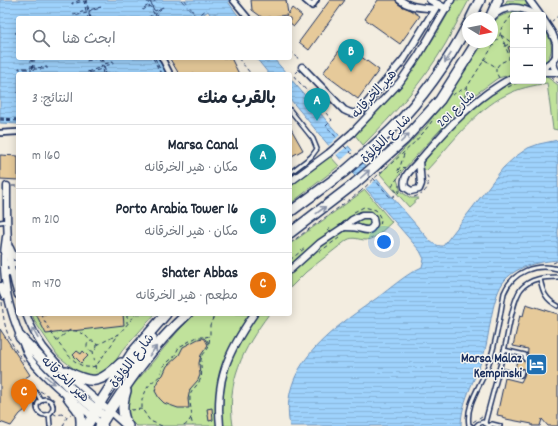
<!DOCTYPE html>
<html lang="ar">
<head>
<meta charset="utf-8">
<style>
	body { margin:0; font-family:Dekko,"Playpen Sans Arabic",sans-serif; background:#f6f6f7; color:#1f2937; direction:rtl }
	.controls { position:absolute; right:12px; top:12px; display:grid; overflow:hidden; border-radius:4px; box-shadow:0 2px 10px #0003 }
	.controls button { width:36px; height:36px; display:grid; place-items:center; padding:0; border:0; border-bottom:1px solid #e0e1e3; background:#fff; color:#1f2937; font:20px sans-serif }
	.compass { position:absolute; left:462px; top:12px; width:36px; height:36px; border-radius:50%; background:#fff; box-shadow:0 2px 10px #0003; rotate:100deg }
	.you { position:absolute; left:384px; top:242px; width:14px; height:14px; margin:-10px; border:3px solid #fff; border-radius:50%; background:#1a73e8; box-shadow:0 0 0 6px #1a73e833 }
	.badge { display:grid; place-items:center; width:26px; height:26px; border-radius:50%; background:#1a73e8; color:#fff; font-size:13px; font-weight:700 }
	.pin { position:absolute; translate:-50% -33px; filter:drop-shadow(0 1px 2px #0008) }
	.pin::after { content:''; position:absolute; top:21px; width:14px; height:12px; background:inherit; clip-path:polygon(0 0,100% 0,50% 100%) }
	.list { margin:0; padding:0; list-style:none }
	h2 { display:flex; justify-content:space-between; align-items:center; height:52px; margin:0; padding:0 16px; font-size:17px }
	h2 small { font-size:13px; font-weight:400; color:#747a83 }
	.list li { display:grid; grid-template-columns:26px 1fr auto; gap:12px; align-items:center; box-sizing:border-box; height:64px; padding:0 16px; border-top:1px solid #e0e1e3 }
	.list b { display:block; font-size:15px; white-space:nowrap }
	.list p { margin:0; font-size:13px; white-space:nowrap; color:#747a83 }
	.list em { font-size:13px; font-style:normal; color:#747a83 }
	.icon { flex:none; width:22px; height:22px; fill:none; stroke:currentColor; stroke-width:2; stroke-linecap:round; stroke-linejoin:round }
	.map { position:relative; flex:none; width:558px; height:426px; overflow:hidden; direction:ltr }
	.search { position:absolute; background:#fff; box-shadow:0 2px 10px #0003; left:16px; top:16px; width:276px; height:44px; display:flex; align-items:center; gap:10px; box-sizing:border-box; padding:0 14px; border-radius:4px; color:#747a83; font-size:15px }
	.panel { position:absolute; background:#fff; box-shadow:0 2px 10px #0003; left:16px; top:72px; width:276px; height:244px; border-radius:4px; direction:rtl }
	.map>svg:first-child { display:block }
	.garden { fill:#c0e29b; stroke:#6e887c }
	.water { fill:url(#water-rules); stroke:#6a91bd }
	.pier { fill:#f3ede0 }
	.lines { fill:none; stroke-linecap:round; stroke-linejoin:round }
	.ferry { stroke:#3c5886; stroke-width:1; stroke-dasharray:5 4; stroke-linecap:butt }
	.building { fill:#e6ca9a; stroke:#1b2f5e }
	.service-casing { stroke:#1b2f5e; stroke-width:6 }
	.pedestrian-casing { stroke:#1b2f5e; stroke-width:8 }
	.minor-casing { stroke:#1b2f5e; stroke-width:9 }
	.secondary-casing { stroke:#1b2f5e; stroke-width:12 }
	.path { stroke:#1b2f5e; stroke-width:1; stroke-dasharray:4 3; stroke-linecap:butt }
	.service { stroke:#f6f6f2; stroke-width:3 }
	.pedestrian { stroke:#f6f6f2; stroke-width:4.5 }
	.minor { stroke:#f6f6f2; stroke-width:6 }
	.secondary { stroke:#f6f6f2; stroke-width:9 }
	.minor-bridge-casing { stroke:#1b2f5e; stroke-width:9; stroke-linecap:butt }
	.secondary-bridge-casing { stroke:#1b2f5e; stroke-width:12; stroke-linecap:butt }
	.path-bridge { stroke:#1b2f5e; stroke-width:1; stroke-dasharray:4 3; stroke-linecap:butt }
	.minor-bridge { stroke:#f6f6f2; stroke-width:6 }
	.secondary-bridge { stroke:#f6f6f2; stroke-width:9 }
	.oneway { stroke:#8892a8 }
	.labels { text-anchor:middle; stroke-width:3; stroke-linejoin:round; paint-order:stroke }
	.street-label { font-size:13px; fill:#1b2f5e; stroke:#f6f6f2 }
	.poi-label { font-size:13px; font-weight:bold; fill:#1b2f5e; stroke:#f6f6f2; text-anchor:end }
</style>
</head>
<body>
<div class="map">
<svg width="558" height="426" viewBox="0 0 558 426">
	<defs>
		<pattern id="water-rules" width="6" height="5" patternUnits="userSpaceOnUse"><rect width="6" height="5" fill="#9ed2fc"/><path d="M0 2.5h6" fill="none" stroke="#88b5da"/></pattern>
	</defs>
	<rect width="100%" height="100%" fill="#f3ede0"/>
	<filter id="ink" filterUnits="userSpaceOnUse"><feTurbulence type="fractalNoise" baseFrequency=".025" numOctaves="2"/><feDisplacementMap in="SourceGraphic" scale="8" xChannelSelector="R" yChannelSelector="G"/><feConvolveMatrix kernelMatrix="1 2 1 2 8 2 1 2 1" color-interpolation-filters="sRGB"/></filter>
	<g filter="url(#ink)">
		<g class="garden">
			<path d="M455 0H469C461 14 454 29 446 43 424 81 394 114 363 145L355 135C394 95 430 51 455 0Z"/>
			<path d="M507 0H527V1L526 7 505 5Z"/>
			<path d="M518 12 530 15H513V74L498 78 465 102 461 103 452 117 403 170 397 179 401 192 411 198H419L409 207 380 174 426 126 452 90 482 42H492C492 37 491 30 493 25 496 15 509 13 518 12Z"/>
			<path d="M543 29C553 39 555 55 543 64Z"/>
			<path d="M543 75H548L547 77 558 85V130L553 129 547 83C532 86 519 88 506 95 475 110 450 146 426 171L421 165C444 138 481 92 515 82 523 79 534 81 543 81Z"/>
			<path d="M330 156 339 166 290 204V186Z"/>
			<path d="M365 190 392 222C384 229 376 239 366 240 358 240 354 236 347 240L306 272 290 288V244Z"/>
			<path d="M32 314H155L122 351 113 365 103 375 83 376 58 356 35 322Z"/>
			<path d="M195 314H269C243 349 226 381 233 426H136C127 418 124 407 128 395 131 386 140 378 146 370 162 351 177 330 195 314Z"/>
		</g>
		<g class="water">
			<path d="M0 0H229L228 2 240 18H220L216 14H214L211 16 208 11 199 18H18V58H158L167 74H18V124L0 123Z"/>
			<path d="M256 58H273L287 74H269Z"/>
			<path d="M290 78 429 240C433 244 437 246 443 246L503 168 515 157 528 148 539 144 558 140V260C539 262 518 265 505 280 492 295 490 331 485 350 478 376 461 399 461 426H290C278 365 333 329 377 298 391 288 406 274 422 267L424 259 420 251 330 147 290 99Z"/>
		</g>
		<g class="pier">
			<path d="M340 135 349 145 335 156 327 147Z"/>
			<path d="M353 150 364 162 350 174 340 161Z"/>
			<path d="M367 166 378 178 364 190 354 178Z"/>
		</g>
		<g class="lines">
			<g class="ferry">
				<path d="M181 0 196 16"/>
				<path d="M185 0 194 13"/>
			</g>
		</g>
		<g class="building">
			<path d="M251 0H286L288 14 292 8 302 16 294 26 290 23V18H285L287 15 263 18 252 10Z"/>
			<path d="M330 0H345L309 50 299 42Z"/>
			<path d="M378 0H396L397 3 401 6 411 10 420 16 400 44 365 19Z"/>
			<path d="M344 44 379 70 358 99 323 73Z"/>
			<path d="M513 46V60L508 47Z"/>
			<path d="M173 58H231L239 74H179L170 59Z"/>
			<path d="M290 127 303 150 290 157Z"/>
			<path d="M0 155 18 156V180L0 179Z"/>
			<path d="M526 304 558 314V426H548L542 419 540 426H532V424L506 419 502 418V416L497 415 505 378 521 382 524 376 525 371 524 369 515 368 518 358 522 359 524 362 527 361 528 349 513 346 520 315 523 316Z"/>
			<path d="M36 314H123L124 325 46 334Z"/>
			<path d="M0 329 30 375 20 381 33 400 27 405 29 407 20 414 11 426 0 422Z"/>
			<path d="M203 338 205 339 208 345 201 355 199 363 200 375 198 380 190 389 188 399 189 408H178L164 403 159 398 155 391 158 380 163 375 167 366 179 355 183 347 198 339Z"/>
			<path d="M77 351 81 354 83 351 88 356 81 363 73 355Z"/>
			<path d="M212 408 213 420 209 421 207 409Z"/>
		</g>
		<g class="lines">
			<defs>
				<g id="service">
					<path d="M290 110 313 139 317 149 311 157 290 173"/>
					<path d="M0 222 7 221"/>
					<path d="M540 279C543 292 545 299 558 306"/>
					<path d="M504 350 525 355V359"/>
					<path d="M499 370 521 375 522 371"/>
					<path d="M27 386C35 389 37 393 41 401"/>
					<circle cx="45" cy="407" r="8"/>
					<path d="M49 414 50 426"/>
					<path d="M485 423C491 399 498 375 504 351 508 335 512 301 521 289 530 278 545 277 558 277"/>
					<path d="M471 426 469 425C465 403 483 383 489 363 497 340 500 316 504 293 513 271 536 263 558 269"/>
					<path d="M476 426 478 424 483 422 489 426"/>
					<path d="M489 426 492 424 500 426"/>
				</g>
				<g id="pedestrian">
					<path d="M233 0 248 18"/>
					<path d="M305 0 312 6 316 0"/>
					<path d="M162 58 170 74"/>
					<path d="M0 133 18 132"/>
				</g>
				<g id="minor">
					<path d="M400 0C410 8 422 7 434 9"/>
					<path d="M430 0 447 9"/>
					<path d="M529 0 540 15"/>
					<path d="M492 17C504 4 522 6 535 15"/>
					<path d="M543 19 552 33 556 43V57"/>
					<path d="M558 54C552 60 552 67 558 73"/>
					<path d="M302 67 344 110C352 114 354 115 362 109L404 59 438 4"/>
					<path d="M543 68 554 60"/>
					<path d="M543 72H557"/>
					<path d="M352 133 400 82 418 56 451 0"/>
					<path d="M419 161C441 136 462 111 489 92 497 87 504 81 513 78"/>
					<path d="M419 161 421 184 419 189 411 191 405 187C402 176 412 169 419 161Z"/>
					<path d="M290 182 329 153"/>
					<path d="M7 186C7 225 6 258 18 295"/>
					<path d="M362 215H370L373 218 374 224C370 233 365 230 358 228 353 227 349 227 344 227L352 220Z"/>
					<path d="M6 237C0 271 8 307 21 338 24 346 26 353 31 360 51 385 79 405 104 426"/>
					<path d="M10 248 13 255 18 259"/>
					<path d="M6 264H18"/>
					<path d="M290 270 320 243 344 227"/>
					<path d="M8 273 18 274"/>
					<path d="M0 286 4 296"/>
					<path d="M26 314C30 325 36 337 43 347 66 377 98 400 126 426"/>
					<path d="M220 426C215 379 228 352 254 314"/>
				</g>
				<g id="secondary">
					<path d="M471 18 480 0"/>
					<path d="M490 18 498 0"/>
					<path d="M367 152C375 144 384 137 392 129 422 99 448 62 468 24"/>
					<path d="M376 165 404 140 440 100 477 42"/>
					<path d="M290 212 344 172"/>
					<path d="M290 233 354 184"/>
					<path d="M20 337 56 374 73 391 100 413"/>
					<path d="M66 371C93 385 99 384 121 363"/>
					<path d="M127 371 152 338"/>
					<path d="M126 391C122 404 121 414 128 426"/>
					<path d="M68 397C76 409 82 409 81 426"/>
					<path d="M87 426 103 398 132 353 166 314"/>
					<path d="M100 426C125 386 152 346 187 314"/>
				</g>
			</defs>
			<use href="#service" class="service-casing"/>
			<use href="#pedestrian" class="pedestrian-casing"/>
			<use href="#minor" class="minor-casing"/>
			<use href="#secondary" class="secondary-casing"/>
			<g class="path">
				<path d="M80 0 72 3V4L84 1 86 11 74 14V16L87 13 88 18"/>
				<path d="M85 0 90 18"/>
				<path d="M88 0 86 1 89 10 101 7V8L89 11 91 18"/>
				<path d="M138 0H140"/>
				<path d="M147 0 149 5 142 9 143 10 150 6 154 14 147 18"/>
				<path d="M149 0 157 18"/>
				<path d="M150 0 151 2 154 0"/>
				<path d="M157 0 151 3 155 11 163 7V8L156 12 159 18"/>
				<path d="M149 18 154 15 156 18"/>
				<path d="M164 18 167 17 166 18"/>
				<path d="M196 18 207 9"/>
				<path d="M551 22 558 16"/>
				<path d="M18 32H16V34H18"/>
				<path d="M501 35 512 43"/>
				<path d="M501 35 505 45"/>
				<path d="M290 51 297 57 299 61"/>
				<path d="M31 58V68H19V69H31V74"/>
				<path d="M32 58 33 74"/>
				<path d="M34 58V68L47 67V69H34V74"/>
				<path d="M91 58 86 60V61L96 58"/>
				<path d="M99 58 102 67 87 72 88 73 102 69 103 74"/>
				<path d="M101 58 105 74"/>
				<path d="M102 58 104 64 113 62V64L104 66 106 74"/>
				<path d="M153 58 161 74"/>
				<path d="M155 58 162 74"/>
				<path d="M238 58 251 74"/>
				<path d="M485 60 496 67V72L499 78"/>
				<path d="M497 67 500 63 509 59V55L505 46 513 42"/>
				<path d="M297 71 293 75 332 120 326 126 337 138"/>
				<path d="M109 74 116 72V73L114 74"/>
				<path d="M551 77 558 83"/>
				<path d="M508 87 521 81"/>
				<path d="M18 92V93"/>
				<path d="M452 95 467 87 500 35 501 29 513 14"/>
				<path d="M463 104 467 88"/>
				<path d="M18 105V107"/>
				<path d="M458 109 466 102"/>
				<path d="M0 118 18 119"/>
				<path d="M0 119 18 120"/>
				<path d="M0 120 18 121"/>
				<path d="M344 146 352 154"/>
				<path d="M404 154 400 167 397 172 398 173 404 167 405 168"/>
				<path d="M380 173C400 156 420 140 434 118"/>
				<path d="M373 178 391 198 399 192V185"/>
				<path d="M12 186H18"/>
				<path d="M397 192 392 186 393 184 401 174"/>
				<path d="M424 192C430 186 429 180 426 173"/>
				<path d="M414 197 422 194"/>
				<path d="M354 212 364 207 376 210 381 219 380 227"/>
				<path d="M327 231 332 227"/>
				<path d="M290 243 360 192"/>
				<path d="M319 252 339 238"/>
				<path d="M290 260 305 248"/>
				<path d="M553 263 558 261"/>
				<path d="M2 302C4 329 8 341 25 363"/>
				<path d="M41 314C48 329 67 360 83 366 87 368 91 367 96 366L119 334"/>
				<path d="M127 314V323"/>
				<circle cx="92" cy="346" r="5"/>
				<path d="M56 341 70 330C79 331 85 333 90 341"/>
				<path d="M209 343 210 336"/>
				<path d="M97 345 119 334 136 314"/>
				<path d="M93 351 96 372"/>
				<path d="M40 391C49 397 60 397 53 413"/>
				<path d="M131 410 142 409"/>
				<path d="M53 413 56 415 62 414 66 417"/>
				<path d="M191 419 193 426"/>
				<path d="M473 422 482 416"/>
				<path d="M63 426 67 417 71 414"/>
				<path d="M162 426 150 421 142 409V400L147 388 151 383 160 376 163 366 174 357 179 347 197 337H205"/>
				<path d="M184 426C197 416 189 410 190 397 191 389 198 386 201 378 203 371 199 363 202 356 204 353 208 350 209 346 209 343 207 340 205 337L210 336V325L215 314"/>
			</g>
			<use href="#service" class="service"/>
			<use href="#pedestrian" class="pedestrian"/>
			<use href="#minor" class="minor"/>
			<use href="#secondary" class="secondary"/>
			<defs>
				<path id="minor-bridge" d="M329 153 352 133"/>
				<g id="secondary-bridge">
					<path d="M344 172 367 152"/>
					<path d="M354 184 376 165"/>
				</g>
			</defs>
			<use href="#minor-bridge" class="minor-bridge-casing"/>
			<use href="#secondary-bridge" class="secondary-bridge-casing"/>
			<path class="path-bridge" d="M360 192 380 173"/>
			<use href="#minor-bridge" class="minor-bridge"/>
			<use href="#secondary-bridge" class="secondary-bridge"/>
		</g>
		<defs><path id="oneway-shaft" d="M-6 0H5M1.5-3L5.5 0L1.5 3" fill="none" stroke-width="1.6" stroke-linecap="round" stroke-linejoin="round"/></defs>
		<g class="oneway">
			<use href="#oneway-shaft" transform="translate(448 58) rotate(124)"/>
			<use href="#oneway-shaft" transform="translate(405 138) rotate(-45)"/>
			<use href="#oneway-shaft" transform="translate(365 174) rotate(-42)"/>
			<use href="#oneway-shaft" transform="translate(321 210) rotate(-37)"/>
			<use href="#oneway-shaft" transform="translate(35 333) rotate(-119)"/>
			<use href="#oneway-shaft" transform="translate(153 351) rotate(-53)"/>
			<use href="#oneway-shaft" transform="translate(50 380) rotate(42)"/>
		</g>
	</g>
	<defs>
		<symbol id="hotel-square" viewBox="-11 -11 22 22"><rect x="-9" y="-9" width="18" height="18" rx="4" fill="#1f6fb2" stroke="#f6f6f2"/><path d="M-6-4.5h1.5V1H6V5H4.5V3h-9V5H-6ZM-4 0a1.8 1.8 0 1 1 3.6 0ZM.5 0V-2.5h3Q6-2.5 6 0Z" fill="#fff"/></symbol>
	</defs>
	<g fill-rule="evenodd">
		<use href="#hotel-square" x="524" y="352" width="25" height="25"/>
	</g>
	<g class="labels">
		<g class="street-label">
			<text transform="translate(373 93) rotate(-48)" y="5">هير الخرقانه</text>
			<text transform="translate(455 108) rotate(-43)" y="5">شارع 201</text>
			<text transform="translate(385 138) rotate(-44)" y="5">شارع اللؤلؤة</text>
			<text transform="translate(131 360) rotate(-53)" y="5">شارع اللؤلؤة</text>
			<text transform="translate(66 378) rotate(43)" y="5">هير الخرقانه</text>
		</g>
		<g class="poi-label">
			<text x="522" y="362">Marsa Malaz<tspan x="522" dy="15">Kempinski</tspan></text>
		</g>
	</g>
</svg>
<div class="controls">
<button>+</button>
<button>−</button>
</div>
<svg class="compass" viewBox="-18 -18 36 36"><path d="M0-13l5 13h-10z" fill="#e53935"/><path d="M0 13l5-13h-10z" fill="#747a83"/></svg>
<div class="you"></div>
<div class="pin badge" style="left:317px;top:121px;background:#0f9aa8">A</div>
<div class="pin badge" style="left:351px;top:72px;background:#0f9aa8">B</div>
<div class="pin badge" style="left:24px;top:412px;background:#e8710a">C</div>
<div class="search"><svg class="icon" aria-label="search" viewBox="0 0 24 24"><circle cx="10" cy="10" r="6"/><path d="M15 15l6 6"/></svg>ابحث هنا</div>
<section class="panel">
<h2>بالقرب منك<small>النتائج: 3</small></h2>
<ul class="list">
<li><span class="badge" style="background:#0f9aa8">A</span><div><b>Marsa Canal</b><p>مكان · هير الخرقانه</p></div><em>160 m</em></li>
<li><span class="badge" style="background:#0f9aa8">B</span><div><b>Porto Arabia Tower 16</b><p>مكان · هير الخرقانه</p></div><em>210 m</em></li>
<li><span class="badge" style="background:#e8710a">C</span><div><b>Shater Abbas</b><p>مطعم · هير الخرقانه</p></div><em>470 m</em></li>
</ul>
</section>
</div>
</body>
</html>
